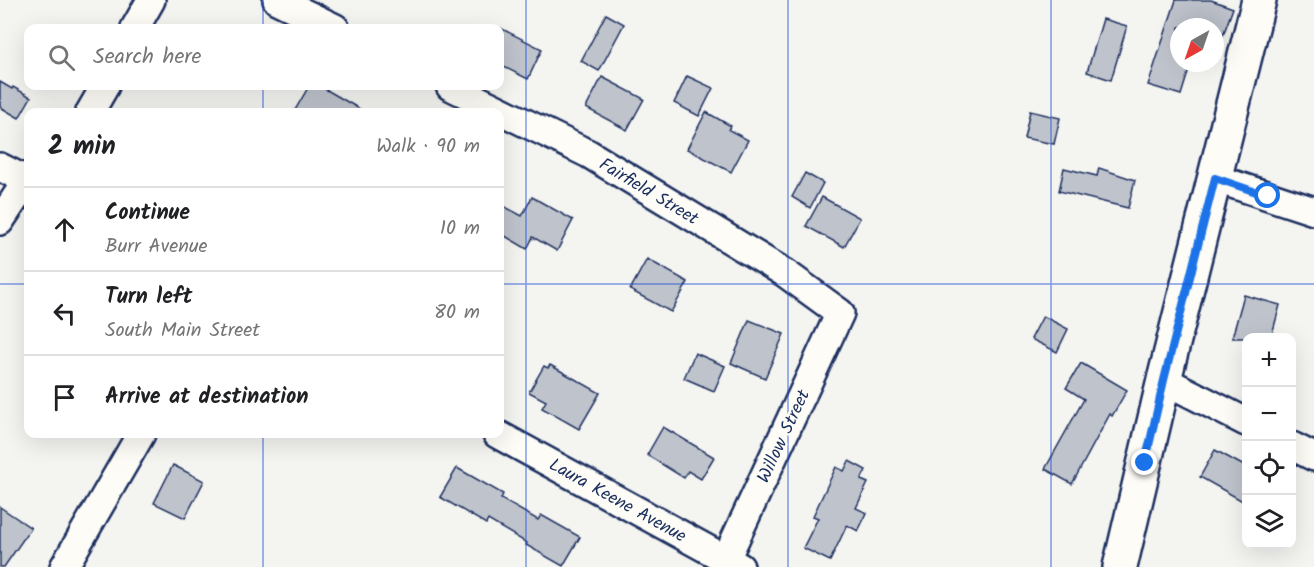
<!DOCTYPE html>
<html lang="en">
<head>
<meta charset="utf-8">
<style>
	body { margin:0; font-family:Kalam,sans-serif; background:#f2f2f2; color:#202124 }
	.controls { position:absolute; right:18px; bottom:18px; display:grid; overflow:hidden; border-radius:12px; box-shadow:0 6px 24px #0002 }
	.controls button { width:54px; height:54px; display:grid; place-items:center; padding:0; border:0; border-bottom:2px solid #e0e0e0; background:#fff; color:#202124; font:30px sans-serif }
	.compass { position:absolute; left:1170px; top:18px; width:54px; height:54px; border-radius:50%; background:#fff; box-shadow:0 6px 24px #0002; rotate:220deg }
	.stop { position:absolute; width:18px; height:18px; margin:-14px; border:4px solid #1a73e8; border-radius:50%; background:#fff }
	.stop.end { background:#1a73e8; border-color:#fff; box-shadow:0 2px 6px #0008 }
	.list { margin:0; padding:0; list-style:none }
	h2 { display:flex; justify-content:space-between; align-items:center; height:78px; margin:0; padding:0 24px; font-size:26px }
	h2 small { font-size:20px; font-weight:400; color:#757577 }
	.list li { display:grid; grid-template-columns:39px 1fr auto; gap:18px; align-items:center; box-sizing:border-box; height:84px; padding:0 24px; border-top:2px solid #e0e0e0 }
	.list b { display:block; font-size:22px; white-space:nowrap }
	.list p { margin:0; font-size:20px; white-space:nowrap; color:#757577 }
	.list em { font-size:20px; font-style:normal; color:#757577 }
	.icon { flex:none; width:33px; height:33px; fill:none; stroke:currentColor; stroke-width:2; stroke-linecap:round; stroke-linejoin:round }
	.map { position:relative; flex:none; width:1314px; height:567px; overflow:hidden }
	.search { position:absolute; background:#fff; box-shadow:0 6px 24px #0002; left:24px; top:24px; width:480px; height:66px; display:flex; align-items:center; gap:15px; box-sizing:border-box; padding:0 21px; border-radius:12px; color:#757577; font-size:22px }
	.panel { position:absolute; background:#fff; box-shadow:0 6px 24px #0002; left:24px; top:108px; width:480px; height:330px; border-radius:12px }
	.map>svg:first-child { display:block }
	.building { fill:#bfc3cc; stroke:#1b2f5e; stroke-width:1.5 }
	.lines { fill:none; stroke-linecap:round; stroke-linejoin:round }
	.minor-casing { stroke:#1b2f5e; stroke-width:32 }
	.secondary-casing { stroke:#1b2f5e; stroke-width:38 }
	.minor { stroke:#fdfcf7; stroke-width:27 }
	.secondary { stroke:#fdfcf7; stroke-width:33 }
	.route { stroke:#1a73e8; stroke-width:8 }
	.grid { fill:none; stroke:#1d4ed8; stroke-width:1.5; stroke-opacity:0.55 }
	.labels { text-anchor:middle; stroke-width:4.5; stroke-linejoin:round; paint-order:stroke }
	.street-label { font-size:18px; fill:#1b2f5e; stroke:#fdfcf7 }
</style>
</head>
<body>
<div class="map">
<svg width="1314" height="567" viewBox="0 0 1314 567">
	<rect width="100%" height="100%" fill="#f4f4f1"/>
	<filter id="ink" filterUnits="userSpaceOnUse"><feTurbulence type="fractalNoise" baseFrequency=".0167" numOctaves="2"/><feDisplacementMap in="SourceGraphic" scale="12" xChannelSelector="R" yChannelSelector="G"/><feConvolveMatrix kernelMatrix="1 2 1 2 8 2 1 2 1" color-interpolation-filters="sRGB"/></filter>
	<g filter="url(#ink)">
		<g class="building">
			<path d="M1176 0H1211L1233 8 1222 38 1215 36V27H1179V63H1191L1181 95 1148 85Z"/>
			<path d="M606 14 624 24 599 71 581 61Z"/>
			<path d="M1103 19 1127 26 1111 80 1087 72Z"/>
			<path d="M500 28 542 49 528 79 500 65Z"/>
			<path d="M687 76 713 88 699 116 674 103Z"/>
			<path d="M602 77 644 99 627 130 586 108Z"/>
			<path d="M0 82 12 89 13 87 31 97 19 118 0 107Z"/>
			<path d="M309 86H320L365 112H294Z"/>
			<path d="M1030 111 1060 118 1054 144 1024 138Z"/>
			<path d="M706 112 731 126 729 130 748 140 731 172 687 149Z"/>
			<path d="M1064 168 1097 176 1099 168 1135 180 1128 208 1059 191Z"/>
			<path d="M805 173 823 183 810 208 792 197Z"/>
			<path d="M532 197 573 220 557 251 533 237 527 249 500 233V204L522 216Z"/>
			<path d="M822 197 860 218 844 247 806 226Z"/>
			<path d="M647 259 688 282 671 312 630 290Z"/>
			<path d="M1244 295 1280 305 1271 338H1232Z"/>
			<path d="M1043 316 1068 329 1057 352 1031 339Z"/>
			<path d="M749 320 784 334 765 378 731 363Z"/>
			<path d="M695 353 725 366 714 391 684 378Z"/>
			<path d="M1081 363 1127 390 1112 416 1110 414 1072 484 1045 469 1084 399 1066 388Z"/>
			<path d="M550 365 600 393 579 429 542 408 546 401 529 392 544 366 548 368Z"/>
			<path d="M663 427 714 457 701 479 688 471 684 478 647 455Z"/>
			<path d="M1215 450 1246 467V503L1200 477Z"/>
			<path d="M849 461 866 470 861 480 868 483 856 508 867 513 858 531 847 525 830 561 803 548 818 518 813 516 836 467 844 471Z"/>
			<path d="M173 465 204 481 185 518 154 503Z"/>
			<path d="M457 468 503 494 501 499 538 520 541 515 580 537 563 566 526 545 527 543 488 520 486 524 440 497Z"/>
			<path d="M0 507 31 528 4 567H0Z"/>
		</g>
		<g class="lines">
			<defs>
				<g id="minor">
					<path d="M277 0 335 28"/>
					<path d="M135 28 151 0"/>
					<path d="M450 86 589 154 785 273 840 313 726 559"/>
					<path d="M90 112 105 86"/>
					<path d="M0 167 28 181"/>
					<path d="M1214 178 1314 211"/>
					<path d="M0 221 28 179"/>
					<path d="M1164 380 1246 422"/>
					<path d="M497 434 740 567"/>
					<path d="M1292 446 1314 457"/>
					<path d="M64 567 141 434"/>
				</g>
				<path id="secondary" d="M1120 567 1164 380 1259 0"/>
			</defs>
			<use href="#minor" class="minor-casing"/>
			<use href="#secondary" class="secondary-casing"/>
			<use href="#minor" class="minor"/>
			<use href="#secondary" class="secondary"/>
		</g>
	</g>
	<g class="lines" filter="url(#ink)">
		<path class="route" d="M1145 463 1164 380 1215 178 1268 196"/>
	</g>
	<path class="grid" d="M263 0V28M526 0V567M788 0V567M1051 0V567M263 86V112M0 284H28M500 284H1314M263 434V567"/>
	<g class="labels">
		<g class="street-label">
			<text transform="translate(649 191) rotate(31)" y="6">Fairfield Street</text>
			<text transform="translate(783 436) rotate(-65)" y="6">Willow Street</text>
			<text transform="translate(618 500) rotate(29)" y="6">Laura Keene Avenue</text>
		</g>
	</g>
</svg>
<div class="controls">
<button>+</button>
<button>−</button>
<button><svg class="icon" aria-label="locate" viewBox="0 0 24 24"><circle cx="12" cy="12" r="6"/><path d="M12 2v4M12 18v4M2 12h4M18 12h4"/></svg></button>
<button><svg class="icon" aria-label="layers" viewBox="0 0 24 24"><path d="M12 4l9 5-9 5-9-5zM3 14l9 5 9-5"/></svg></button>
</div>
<svg class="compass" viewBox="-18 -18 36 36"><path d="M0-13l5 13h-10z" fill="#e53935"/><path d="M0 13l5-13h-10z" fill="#757577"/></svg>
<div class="stop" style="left:1268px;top:196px"></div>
<div class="stop end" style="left:1145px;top:463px"></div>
<div class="search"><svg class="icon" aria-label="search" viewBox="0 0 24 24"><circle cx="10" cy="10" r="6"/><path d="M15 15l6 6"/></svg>Search here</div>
<section class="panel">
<h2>2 min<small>Walk · 90 m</small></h2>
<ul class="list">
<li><svg class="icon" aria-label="ahead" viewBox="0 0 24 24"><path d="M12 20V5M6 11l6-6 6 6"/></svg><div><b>Continue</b><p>Burr Avenue</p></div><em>10 m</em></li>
<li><svg class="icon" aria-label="left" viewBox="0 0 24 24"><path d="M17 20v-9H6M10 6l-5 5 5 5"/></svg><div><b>Turn left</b><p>South Main Street</p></div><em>80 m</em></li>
<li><svg class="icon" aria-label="arrive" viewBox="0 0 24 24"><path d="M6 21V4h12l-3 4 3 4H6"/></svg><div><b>Arrive at destination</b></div></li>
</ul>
</section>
</div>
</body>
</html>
